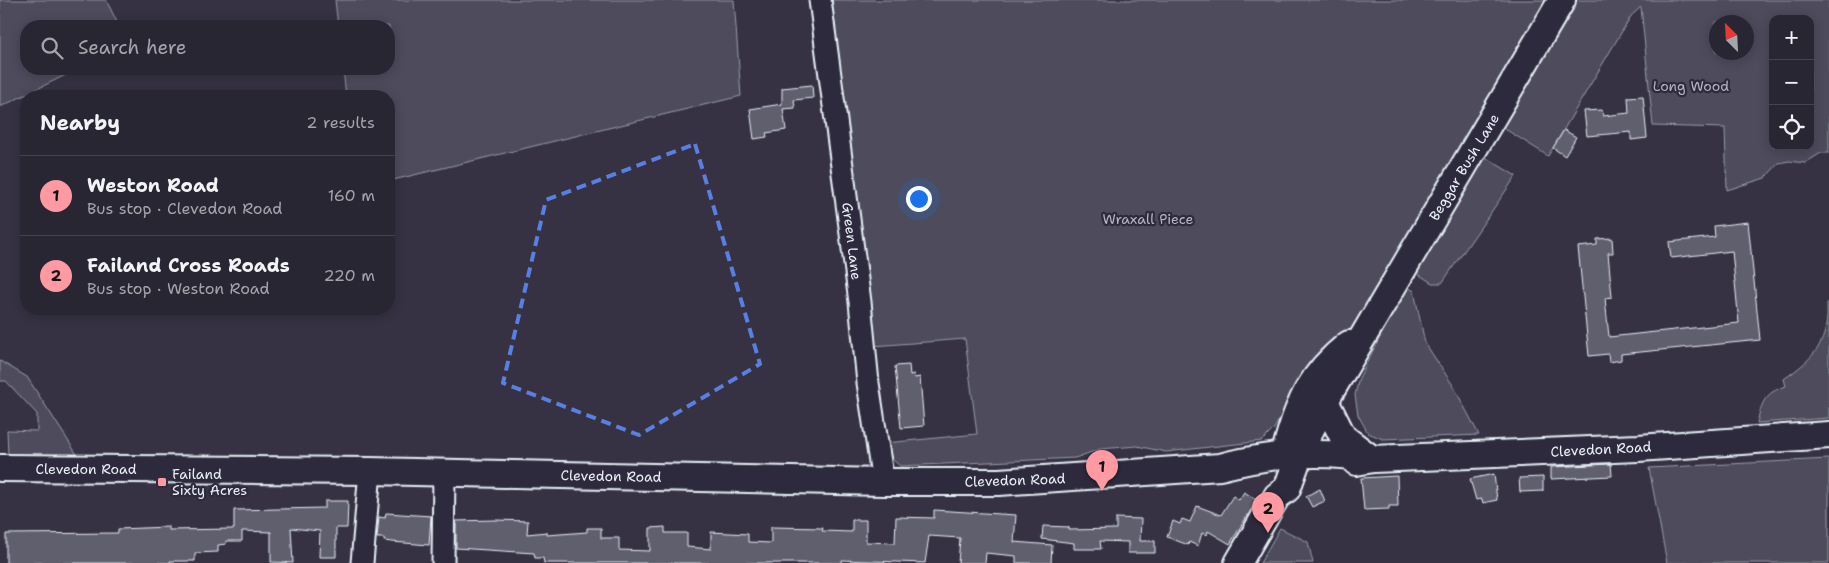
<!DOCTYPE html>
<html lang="en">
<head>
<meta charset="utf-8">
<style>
	body { margin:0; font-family:"Shantell Sans",sans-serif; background:#34323f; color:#f1f3f6 }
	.controls { position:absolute; right:15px; top:15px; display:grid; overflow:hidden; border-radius:10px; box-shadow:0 2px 12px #0003 }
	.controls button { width:45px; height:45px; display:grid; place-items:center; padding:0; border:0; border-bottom:1px solid #44434e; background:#282633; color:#f1f3f6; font:25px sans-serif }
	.compass { position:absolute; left:1709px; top:15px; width:45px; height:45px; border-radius:50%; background:#282633; box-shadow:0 2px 12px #0003; rotate:336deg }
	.you { position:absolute; left:918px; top:198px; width:18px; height:18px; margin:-12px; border:4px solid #fff; border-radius:50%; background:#1a73e8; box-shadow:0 0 0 8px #1a73e833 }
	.badge { display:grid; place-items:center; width:32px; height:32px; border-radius:50%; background:#ff9aa2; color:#111; font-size:16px; font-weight:700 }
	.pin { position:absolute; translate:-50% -41px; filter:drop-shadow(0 1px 2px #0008) }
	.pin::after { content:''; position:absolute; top:26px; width:18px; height:15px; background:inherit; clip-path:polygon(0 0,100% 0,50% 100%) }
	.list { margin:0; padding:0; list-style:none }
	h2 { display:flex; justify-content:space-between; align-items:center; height:65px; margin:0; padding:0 20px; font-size:21px }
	h2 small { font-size:16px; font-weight:400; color:#a5a5ac }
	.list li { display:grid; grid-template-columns:32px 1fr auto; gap:15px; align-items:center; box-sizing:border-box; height:80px; padding:0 20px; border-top:1px solid #44434e }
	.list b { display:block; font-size:19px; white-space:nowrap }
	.list p { margin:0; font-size:16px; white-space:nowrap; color:#a5a5ac }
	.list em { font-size:16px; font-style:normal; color:#a5a5ac }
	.icon { flex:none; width:28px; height:28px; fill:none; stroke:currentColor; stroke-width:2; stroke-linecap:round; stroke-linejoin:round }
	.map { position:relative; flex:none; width:1829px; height:563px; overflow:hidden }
	.search { position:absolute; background:#282633; box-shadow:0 2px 12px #0003; left:20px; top:20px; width:375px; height:55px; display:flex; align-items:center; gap:12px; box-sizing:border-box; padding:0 18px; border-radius:20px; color:#a5a5ac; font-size:19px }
	.panel { position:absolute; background:#282633; box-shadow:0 2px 12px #0003; left:20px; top:90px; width:375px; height:225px; border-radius:20px }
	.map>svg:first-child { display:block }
	.green { fill:#4d4b5c; stroke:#9a9eaa; fill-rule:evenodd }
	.building { fill:#605e6e; stroke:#e8f1f8 }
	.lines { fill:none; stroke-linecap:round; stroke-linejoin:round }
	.minor-casing { stroke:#e8f1f8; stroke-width:25 }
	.major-casing { stroke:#e8f1f8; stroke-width:30 }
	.minor { stroke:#2f2a3d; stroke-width:21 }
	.major { stroke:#2f2a3d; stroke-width:26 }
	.marked { fill:none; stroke:#5a7fe2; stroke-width:4; stroke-dasharray:10 6; stroke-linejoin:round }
	.poi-dot { fill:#ff9aa2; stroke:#2f2a3d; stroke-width:2 }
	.labels { text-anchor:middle; stroke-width:4.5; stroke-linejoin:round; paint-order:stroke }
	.park-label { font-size:14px; fill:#b2b7c1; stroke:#2f2a3d }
	.street-label { font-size:14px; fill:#e8f1f8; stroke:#2f2a3d }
	.poi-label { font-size:14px; fill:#e8f1f8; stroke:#2f2a3d; text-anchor:start }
</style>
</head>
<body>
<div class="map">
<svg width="1829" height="563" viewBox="0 0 1829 563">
	<rect width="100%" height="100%" fill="#363244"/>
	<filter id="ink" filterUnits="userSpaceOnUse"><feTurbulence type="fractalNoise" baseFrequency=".02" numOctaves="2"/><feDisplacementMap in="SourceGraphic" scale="10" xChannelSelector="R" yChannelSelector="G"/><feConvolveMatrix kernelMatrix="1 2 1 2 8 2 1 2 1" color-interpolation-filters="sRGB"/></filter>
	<g filter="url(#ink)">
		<g class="green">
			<path d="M0 0H106L119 26H26V69H78L0 107Z"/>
			<path d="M335 0H734L741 96 389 181V96H346L343 69H389V26H338Z"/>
			<path d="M832 0H1548L1353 328 1321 355 1302 375 1274 429 1262 441 1166 452 1137 446 1100 449 1075 458 900 466 892 459 886 443 977 434 965 339 873 346Z"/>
			<path d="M1577 0H1829V153H1821L1805 163 1789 161 1779 163 1765 178 1727 190 1725 128 1653 126 1641 7 1631 16 1548 156 1502 127ZM1773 19H1810V146H1773ZM1716 22H1746V52H1716Z"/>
			<path d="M1485 157 1516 176 1442 283H1432L1415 272Z"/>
			<path d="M1406 286 1414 291 1425 343 1454 387 1479 435 1383 439 1368 433 1358 415 1355 395 1359 378Z"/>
			<path d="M1829 302V418L1757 423C1762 402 1764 393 1786 386L1784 379C1815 357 1829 343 1827 303Z"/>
			<path d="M0 361 27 377 78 456 8 455 7 430 37 431V414L6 381H0Z"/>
			<path d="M1829 459V563H1667L1649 468Z"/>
			<path d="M1280 528 1308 542 1313 563H1260Z"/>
		</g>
		<g class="building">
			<path d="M812 85 813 98 794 100 795 108 783 109 786 130 766 133 767 137 754 139 750 109 782 104V88Z"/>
			<path d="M1643 96 1647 138 1631 140V132L1587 136 1584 111 1602 110 1603 116 1629 113 1628 97Z"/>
			<path d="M1564 130 1576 137 1565 156 1553 148Z"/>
			<path d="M1748 222 1760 340 1621 354V360L1609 362 1608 354 1589 356 1578 247 1597 245V239L1612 238 1613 253H1608L1612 297 1605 298 1609 337 1739 323 1732 251 1671 258 1669 242 1715 237 1714 226Z"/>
			<path d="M909 365 910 375 914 374 915 378 920 377 924 426 901 428 895 366Z"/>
			<path d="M1611 464 1612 476 1551 479V467Z"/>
			<path d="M1494 474 1497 500 1483 503 1482 499 1476 500 1470 479Z"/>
			<path d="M1397 476 1398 506H1389V509L1364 510 1361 478Z"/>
			<path d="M1543 477V491L1520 492 1519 478Z"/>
			<path d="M1320 489 1325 501 1312 507 1306 496Z"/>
			<path d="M1244 492 1257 500 1230 544 1208 531 1207 535 1202 533 1198 546 1189 542 1188 545 1167 537 1173 521 1180 524 1182 519 1190 522 1197 506 1221 515 1233 496 1239 500Z"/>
			<path d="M325 501H348L347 528H336V557H319L320 531 291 528 293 563 271 562V532L242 531V541H226V544L218 545V552L195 553V561H170V563H6V534L118 533V529L169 527V530L234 529V510L325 508Z"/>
			<path d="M934 510 1016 515 1014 542 1052 545 1051 563H1016V556L986 553 985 563H958L960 538 929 536 925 563 842 560V563H544L543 558H535L534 553 456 548V521L495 520 528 521 527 534 547 532V535L587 532V528H601V538H619V550L650 551V528L665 527V533H687V547L711 549V532L748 534V542L771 543V527L823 528 822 531 852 532V520H866V542L895 543 896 517 934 518Z"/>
			<path d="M386 513 431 516 429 545 392 542 384 541V538H377L379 517 385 518Z"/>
			<path d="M1116 518 1141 519 1140 541H1155V553H1128V542L1100 541 1101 549H1074V543L1042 539 1043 526 1069 527V530L1116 529Z"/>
		</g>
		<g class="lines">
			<defs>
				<g id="minor">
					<path d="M820 0 860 302 868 383 883 482"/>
					<path d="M362 563 370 471"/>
					<path d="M443 563 444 472"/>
				</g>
				<g id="major">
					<path d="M1325 401 1343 437 1368 456"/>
					<path d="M1286 449C1298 403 1311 374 1349 344"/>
					<path d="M1356 462 1373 459 1638 448 1829 435"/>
					<path d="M0 468 370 471 883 482H999L1220 467C1269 454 1323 450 1373 459"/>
					<path d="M1238 563 1277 496 1287 489 1302 447 1325 401 1562 0"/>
				</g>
			</defs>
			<use href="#minor" class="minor-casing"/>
			<use href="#major" class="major-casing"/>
			<use href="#minor" class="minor"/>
			<use href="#major" class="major"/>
		</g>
	</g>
	<path class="marked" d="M695 144 760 364 639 435 503 383 546 200Z"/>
	<rect class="poi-dot" x="157" y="477" width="10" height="10" rx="2.5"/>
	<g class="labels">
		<g class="park-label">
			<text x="1691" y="91">Long Wood</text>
			<text x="1148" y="224">Wraxall Piece</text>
		</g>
		<g class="street-label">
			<text transform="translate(1464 167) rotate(-59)" y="5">Beggar Bush Lane</text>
			<text transform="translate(852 241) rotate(83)" y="5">Green Lane</text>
			<text transform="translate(1601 449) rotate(-3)" y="5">Clevedon Road</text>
			<text x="86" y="474">Clevedon Road</text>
			<text transform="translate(611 476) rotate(1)" y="5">Clevedon Road</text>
			<text transform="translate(1015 480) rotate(-2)" y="5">Clevedon Road</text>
		</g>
		<g class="poi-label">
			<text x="172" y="479">Failand<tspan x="172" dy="16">Sixty Acres</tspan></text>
		</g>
	</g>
</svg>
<div class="controls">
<button>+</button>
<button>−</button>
<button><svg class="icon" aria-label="locate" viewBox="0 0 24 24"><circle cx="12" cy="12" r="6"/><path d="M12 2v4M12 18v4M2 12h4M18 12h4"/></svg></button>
</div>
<svg class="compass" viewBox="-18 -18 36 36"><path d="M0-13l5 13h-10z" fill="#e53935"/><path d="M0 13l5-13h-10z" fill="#a5a5ac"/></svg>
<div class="you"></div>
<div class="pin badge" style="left:1102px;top:491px">1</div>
<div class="pin badge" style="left:1268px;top:533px">2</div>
<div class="search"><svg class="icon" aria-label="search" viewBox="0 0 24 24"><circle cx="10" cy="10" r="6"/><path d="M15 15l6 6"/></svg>Search here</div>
<section class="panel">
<h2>Nearby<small>2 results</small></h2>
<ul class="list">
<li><span class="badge">1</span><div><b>Weston Road</b><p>Bus stop · Clevedon Road</p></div><em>160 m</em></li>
<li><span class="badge">2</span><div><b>Failand Cross Roads</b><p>Bus stop · Weston Road</p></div><em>220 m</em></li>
</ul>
</section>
</div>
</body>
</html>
